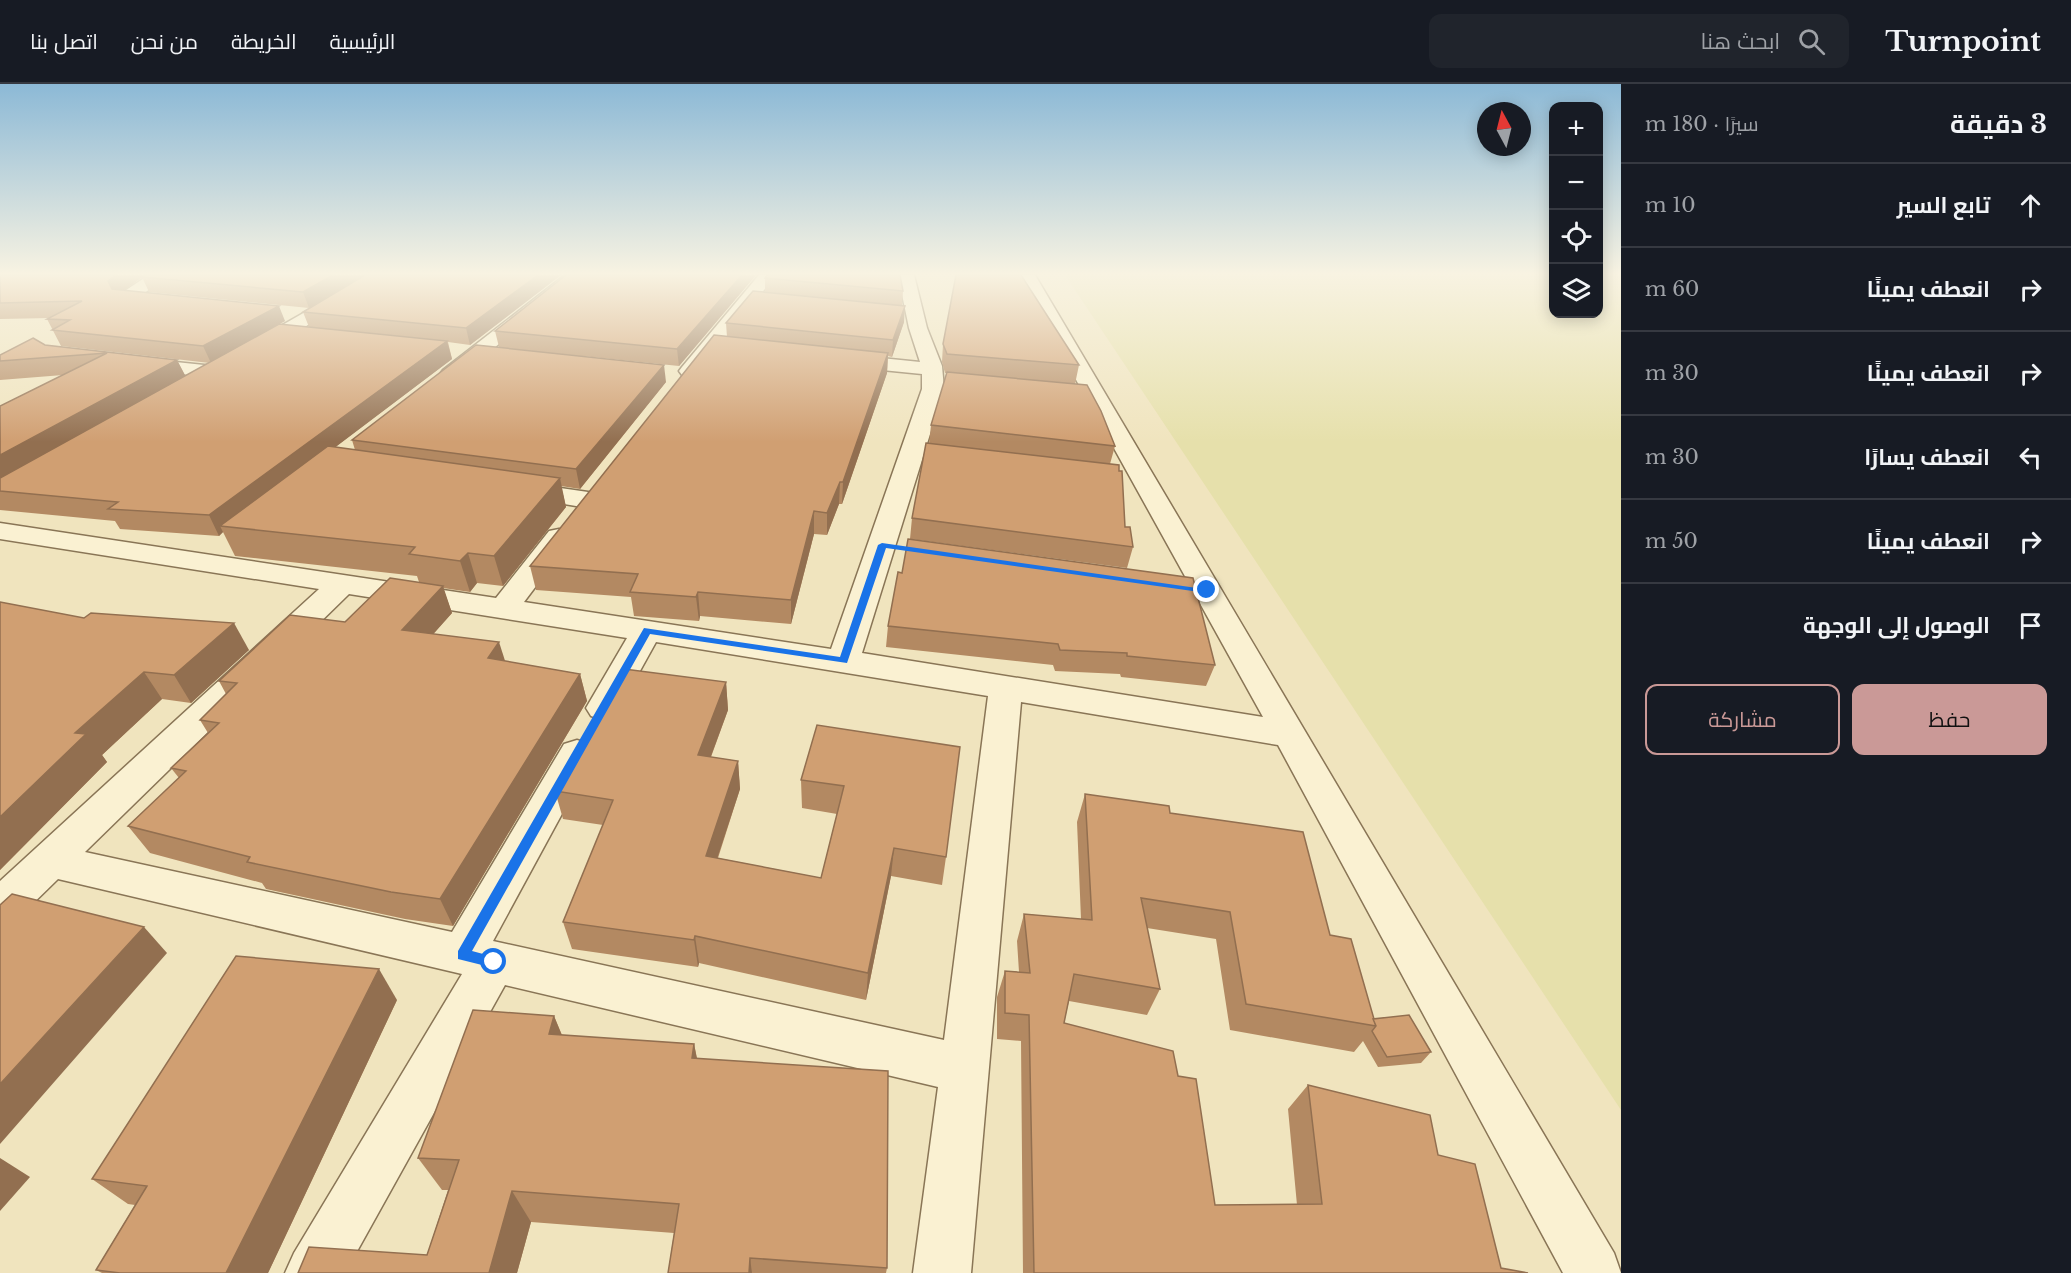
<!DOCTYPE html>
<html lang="ar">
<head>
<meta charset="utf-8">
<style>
	body { margin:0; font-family:"Libre Baskerville",Cairo,serif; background:#20242c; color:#f1f3f6; direction:rtl }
	.controls { position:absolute; right:18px; top:18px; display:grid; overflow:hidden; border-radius:12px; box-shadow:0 3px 15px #0003 }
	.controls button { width:54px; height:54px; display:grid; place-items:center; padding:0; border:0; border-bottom:2px solid #363941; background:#171b24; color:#f1f3f6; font:30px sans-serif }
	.compass { position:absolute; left:1477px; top:18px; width:54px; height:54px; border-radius:50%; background:#171b24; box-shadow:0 3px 15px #0003; rotate:353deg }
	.stop { position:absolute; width:18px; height:18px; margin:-14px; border:4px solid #1a73e8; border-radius:50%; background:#fff }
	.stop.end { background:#1a73e8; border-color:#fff; box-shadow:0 2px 6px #0008 }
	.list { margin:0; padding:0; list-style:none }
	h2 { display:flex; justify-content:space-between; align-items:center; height:78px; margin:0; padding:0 24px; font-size:26px }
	h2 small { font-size:20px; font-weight:400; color:#9ea1a6 }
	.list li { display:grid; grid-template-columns:39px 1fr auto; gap:18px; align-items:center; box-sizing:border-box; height:84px; padding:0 24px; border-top:2px solid #363941 }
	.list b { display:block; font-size:22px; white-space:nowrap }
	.list em { font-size:20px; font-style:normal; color:#9ea1a6 }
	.actions { display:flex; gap:12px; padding:18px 24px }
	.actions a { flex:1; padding:14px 0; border:2px solid #ca9997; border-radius:12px; text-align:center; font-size:21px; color:#ca9997 }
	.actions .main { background:#ca9997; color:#111 }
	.icon { flex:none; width:33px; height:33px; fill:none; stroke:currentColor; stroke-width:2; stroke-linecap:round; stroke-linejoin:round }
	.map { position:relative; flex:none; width:1621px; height:1189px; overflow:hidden; direction:ltr }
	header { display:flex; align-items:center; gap:36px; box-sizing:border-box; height:84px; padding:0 30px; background:#171b24; border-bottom:2px solid #363941 }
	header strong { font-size:28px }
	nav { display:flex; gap:33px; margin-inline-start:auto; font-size:21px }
	.search { width:420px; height:54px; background:#20242c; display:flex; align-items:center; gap:15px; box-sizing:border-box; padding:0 21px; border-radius:12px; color:#9ea1a6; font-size:22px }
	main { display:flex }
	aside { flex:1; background:#171b24 }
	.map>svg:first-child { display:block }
	.farmland { fill:#e6e0ab }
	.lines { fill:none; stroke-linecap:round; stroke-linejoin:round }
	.minor-casing { stroke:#897556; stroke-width:3 }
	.minor { fill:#faf1d2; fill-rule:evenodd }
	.wall { fill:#b38962 }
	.shaded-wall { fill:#926f50 }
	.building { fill:#d09f72; stroke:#926f50; stroke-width:1.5 }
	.route { fill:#1a73e8 }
</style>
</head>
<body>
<header>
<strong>Turnpoint</strong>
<div class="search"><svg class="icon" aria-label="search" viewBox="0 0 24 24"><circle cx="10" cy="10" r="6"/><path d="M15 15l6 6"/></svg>ابحث هنا</div>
<nav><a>الرئيسية</a><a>الخريطة</a><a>من نحن</a><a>اتصل بنا</a></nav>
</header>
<main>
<aside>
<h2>3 دقيقة<small>سيرًا · 180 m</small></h2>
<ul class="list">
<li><svg class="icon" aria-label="ahead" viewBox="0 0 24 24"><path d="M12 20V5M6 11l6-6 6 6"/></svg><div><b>تابع السير</b></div><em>10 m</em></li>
<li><svg class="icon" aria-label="right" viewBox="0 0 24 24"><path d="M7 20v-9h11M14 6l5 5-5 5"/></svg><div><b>انعطف يمينًا</b></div><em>60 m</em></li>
<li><svg class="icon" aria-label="right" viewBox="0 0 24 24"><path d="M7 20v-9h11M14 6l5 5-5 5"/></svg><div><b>انعطف يمينًا</b></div><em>30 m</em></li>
<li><svg class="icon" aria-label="left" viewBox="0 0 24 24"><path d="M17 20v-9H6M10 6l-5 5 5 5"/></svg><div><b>انعطف يسارًا</b></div><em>30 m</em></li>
<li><svg class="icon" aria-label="right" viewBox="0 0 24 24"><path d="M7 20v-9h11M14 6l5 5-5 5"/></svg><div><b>انعطف يمينًا</b></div><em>50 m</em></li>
<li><svg class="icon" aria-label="arrive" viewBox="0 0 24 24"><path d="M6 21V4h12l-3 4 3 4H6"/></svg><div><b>الوصول إلى الوجهة</b></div></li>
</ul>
<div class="actions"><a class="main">حفظ</a><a>مشاركة</a></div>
</aside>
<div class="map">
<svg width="1621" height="1189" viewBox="0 0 1621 1189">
	<rect width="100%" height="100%" fill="#f0e4be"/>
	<path class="farmland" d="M1065 191H1553L1554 230H1598L1599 191H1621V1026Z"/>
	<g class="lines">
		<defs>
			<g id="minor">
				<path d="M149 191H169L143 210 164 213 167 217 164 221 120 218 117 214 120 210Z"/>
				<path d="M370 191H391L263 268 256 270 246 264 249 260Z"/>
				<path d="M565 191H584L457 294H443L440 290 443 286Z"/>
				<path d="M759 191H776L696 291H682L679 287 682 283Z"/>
				<path d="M898 191H914L927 244 942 282 944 305 862 569 1263 633 1018 191H1035L1614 1169 1621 1189H1563L1278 661 1021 618 971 1189H913L938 1003 505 901 345 1189H285L294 1169 462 890 58 795 15 837 0 842V797L319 505 0 455V439L496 514 549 447 559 445 569 447 573 453 524 518 831 565 922 305V290L842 282 835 280 832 276 835 272 842 270 920 278 909 244ZM349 510 627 554 586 624 591 632 603 636 615 632 656 558 988 612 944 956 493 857 595 669 590 660 577 656 564 660 452 848 85 768Z"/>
				<path d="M137 274 214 282 221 284 224 288 221 292 214 294 130 284 127 280 130 276Z"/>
				<path d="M519 398 588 408 597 411 601 416 597 421 588 424 510 411 506 406 510 401Z"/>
			</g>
		</defs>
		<use href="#minor" class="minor-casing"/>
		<use href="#minor" class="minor"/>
	</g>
	<g class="wall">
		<path d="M0 191H365L309 224 149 208 142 193 124 206 285 237 279 240 309 243 303 228 365 191H561L470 261 448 258 452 275 335 363 355 366 352 356 499 263 495 247 566 191H756L679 282 582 272 666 298 580 405 561 402 566 423 503 502 477 499 470 508 443 504 452 529 433 550 505 577 580 590 587 617 453 842 405 835 266 805 262 799 150 769 128 742 179 694 171 684 208 649 200 636 226 610 219 597 345 538 419 498 417 492 235 472 223 448 219 452 120 445 115 437 0 426V322L63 291 0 296V271L45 261 177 276 185 292 210 279 61 262 47 235 50 234 0 235Z"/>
		<path d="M765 194 903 207 902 221 904 238 892 273 888 272 887 289 842 420H839L827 451 814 450 791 540 700 532 699 537 634 532 631 513 536 506 530 482 727 253 726 239 765 208Z"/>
		<path d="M943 260 1079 281 1075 300 1115 362 1110 380 1125 443 1133 463 1127 484 910 455 912 434 929 360 931 341 947 289H945L942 278Z"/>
		<path d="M898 488 1215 581 1206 602 1121 593 1120 590 1055 587 1053 581 886 563 888 542Z"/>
		<path d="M0 518 249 566 191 619 162 615 102 671 107 678 0 786Z"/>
		<path d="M726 598 728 626 711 673 738 677 740 705 718 774 821 794 837 730 802 724 801 696 817 641 946 773 942 801 891 792 866 916 699 879 698 883 572 865 563 838 603 741 563 735 555 707Z"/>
		<path d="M1085 710 1170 729 1330 851 1373 935 1431 968 1421 979 1378 983 1363 957 1354 968 1230 946 1216 855 1147 844 1160 905 1147 931 1069 917 1064 939 1178 992 1215 1121H1297L1288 1025 1308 1001 1438 1071 1501 1184 1528 1189H1023L1021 957 997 955V913L1005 887 1019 888 1017 857 1024 830 1081 835 1077 738Z"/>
		<path d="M397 916 268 1189H102L96 1186 135 1121 128 1120 92 1095Z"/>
		<path d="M554 932 562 951 694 960 697 974 887 1184 886 1189H668L674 1149 531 1138 517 1189H298L427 1171 448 1106H442L418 1074Z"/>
	</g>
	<g class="shaded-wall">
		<path d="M116 191H145L115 213 108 197Z"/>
		<path d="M333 191H365L309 224 303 208Z"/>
		<path d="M538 191H561L470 261 466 244Z"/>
		<path d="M742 191H756L679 282 677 265Z"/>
		<path d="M279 222 285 237 211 279 203 262Z"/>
		<path d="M905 222 904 238 892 273 893 256Z"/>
		<path d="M447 257 452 275 230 443 220 442 223 448 219 452 209 431Z"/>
		<path d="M888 269 887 289 842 420 843 398Z"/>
		<path d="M177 276 186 293 0 397V371Z"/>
		<path d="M664 281 666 298 580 405 576 385Z"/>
		<path d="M560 394 566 423 503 502 494 472Z"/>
		<path d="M840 398 839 420 827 451V429Z"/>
		<path d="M814 427V450L791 540V516Z"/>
		<path d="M468 469 477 499 470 508 460 477Z"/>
		<path d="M443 502 452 529 413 573 402 546Z"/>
		<path d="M698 508 700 532 699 537 696 513Z"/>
		<path d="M234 539 249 566 191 619 174 591Z"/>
		<path d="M499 558 508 586 488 574Z"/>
		<path d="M144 588 162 615 102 671 107 678 0 786V733L75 649Z"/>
		<path d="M580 590 587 617 453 842 440 815Z"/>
		<path d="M726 598 728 626 701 699 698 671Z"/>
		<path d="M738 677 740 705 709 799 706 772Z"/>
		<path d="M894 764 891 792 866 916 868 889Z"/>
		<path d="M144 843 167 869 0 1060V1000Z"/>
		<path d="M695 852 699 879 698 883 694 856Z"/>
		<path d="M379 885 397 916 268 1189H226Z"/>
		<path d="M554 932 569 969 549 950Z"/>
		<path d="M694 960 701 996 692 974Z"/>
		<path d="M0 1074 30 1093 0 1127Z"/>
		<path d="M512 1107 531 1138 517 1189H489Z"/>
		<path d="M750 1174 752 1189H749Z"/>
	</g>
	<g class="building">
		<path d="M0 191H116L108 197 112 205 279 222 203 262 52 246 70 236 47 235 82 217 0 219Z"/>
		<path d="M145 191H333L303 208 142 193Z"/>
		<path d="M365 191H538L466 244 303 228Z"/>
		<path d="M566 191H742L677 265 495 247Z"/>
		<path d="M767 191H900L903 207 765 194Z"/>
		<path d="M956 191H1021L1079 281 947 270 943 260Z"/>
		<path d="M753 207 905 222 893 256 726 239Z"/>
		<path d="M279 240 447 257 209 431 108 425 118 418 0 407V394Z"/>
		<path d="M714 251 888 269 843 398H840L827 429 814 427 791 516 698 508 696 513 630 508 638 490 530 482Z"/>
		<path d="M33 254 45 261 177 276 0 371V322L107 269 0 277V271Z"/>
		<path d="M476 261 664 281 576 385 352 356Z"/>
		<path d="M947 288 1087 301 1101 327 1115 362 931 341Z"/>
		<path d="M926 359 1119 381V387H1122L1125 443H1130L1133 463 912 434Z"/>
		<path d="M328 362 560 394 494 472 468 469 460 477 409 470 415 463 220 442Z"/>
		<path d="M908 455 1193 494 1215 581 1127 572V569L1060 566 1058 560 888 542 898 488 902 489Z"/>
		<path d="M390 494 443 502 402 546 499 558 488 574 580 590 440 815 391 808 247 778 250 773 128 742 186 687 171 684 219 639 200 636 237 599 219 597 290 531 345 538Z"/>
		<path d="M0 518 84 534 91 529 234 539 174 591 144 588 75 649 86 650 0 733Z"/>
		<path d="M624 585 726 598 698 671 738 677 706 772 821 794 844 702 801 696 817 641 960 663 946 773 894 764 868 889 695 852 694 856 563 838 613 716 555 707Z"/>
		<path d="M1085 710 1169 722 1170 729 1303 748 1330 851 1351 855 1376 942 1246 920 1230 828 1141 814 1160 905 1074 890 1064 939 1173 967 1178 992 1196 995 1215 1121 1322 1120 1308 1001 1430 1031 1438 1071 1475 1080 1501 1184 1528 1189H1034L1029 931 1005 929V887L1030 889 1024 830 1092 836Z"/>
		<path d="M12 810 144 843 0 1000V821Z"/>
		<path d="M236 872 379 885 226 1189H120L96 1186 147 1102 92 1095Z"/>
		<path d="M473 926 554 932 549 950 694 960 692 974 888 987 887 1184 750 1174 749 1189H668L679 1120 512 1107 489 1189H298L309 1163 427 1171 459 1076 418 1074Z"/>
		<path d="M1409 931 1431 968 1387 973 1372 947 1376 942 1373 935Z"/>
	</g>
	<linearGradient id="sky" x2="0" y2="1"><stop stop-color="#8cb9d6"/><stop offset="0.53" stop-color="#f8f3e2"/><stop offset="1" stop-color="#f8f3e2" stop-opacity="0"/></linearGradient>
	<rect width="1621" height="358" fill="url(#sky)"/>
	<path class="route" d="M882 459 1211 506 1207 509 886 464 847 579 650 550 472 867 498 874V882L494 884 458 875V867L644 544 840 573 878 461Z"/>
</svg>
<div class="controls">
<button>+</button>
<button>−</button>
<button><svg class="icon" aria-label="locate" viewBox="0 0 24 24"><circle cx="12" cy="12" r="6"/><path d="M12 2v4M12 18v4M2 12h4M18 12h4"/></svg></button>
<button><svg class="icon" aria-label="layers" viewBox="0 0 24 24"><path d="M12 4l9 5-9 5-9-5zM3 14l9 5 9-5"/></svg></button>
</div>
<svg class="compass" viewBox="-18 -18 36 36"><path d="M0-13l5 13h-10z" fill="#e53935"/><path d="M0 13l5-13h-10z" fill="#9ea1a6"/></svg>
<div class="stop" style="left:494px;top:878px"></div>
<div class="stop end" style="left:1207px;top:506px"></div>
</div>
</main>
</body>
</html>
